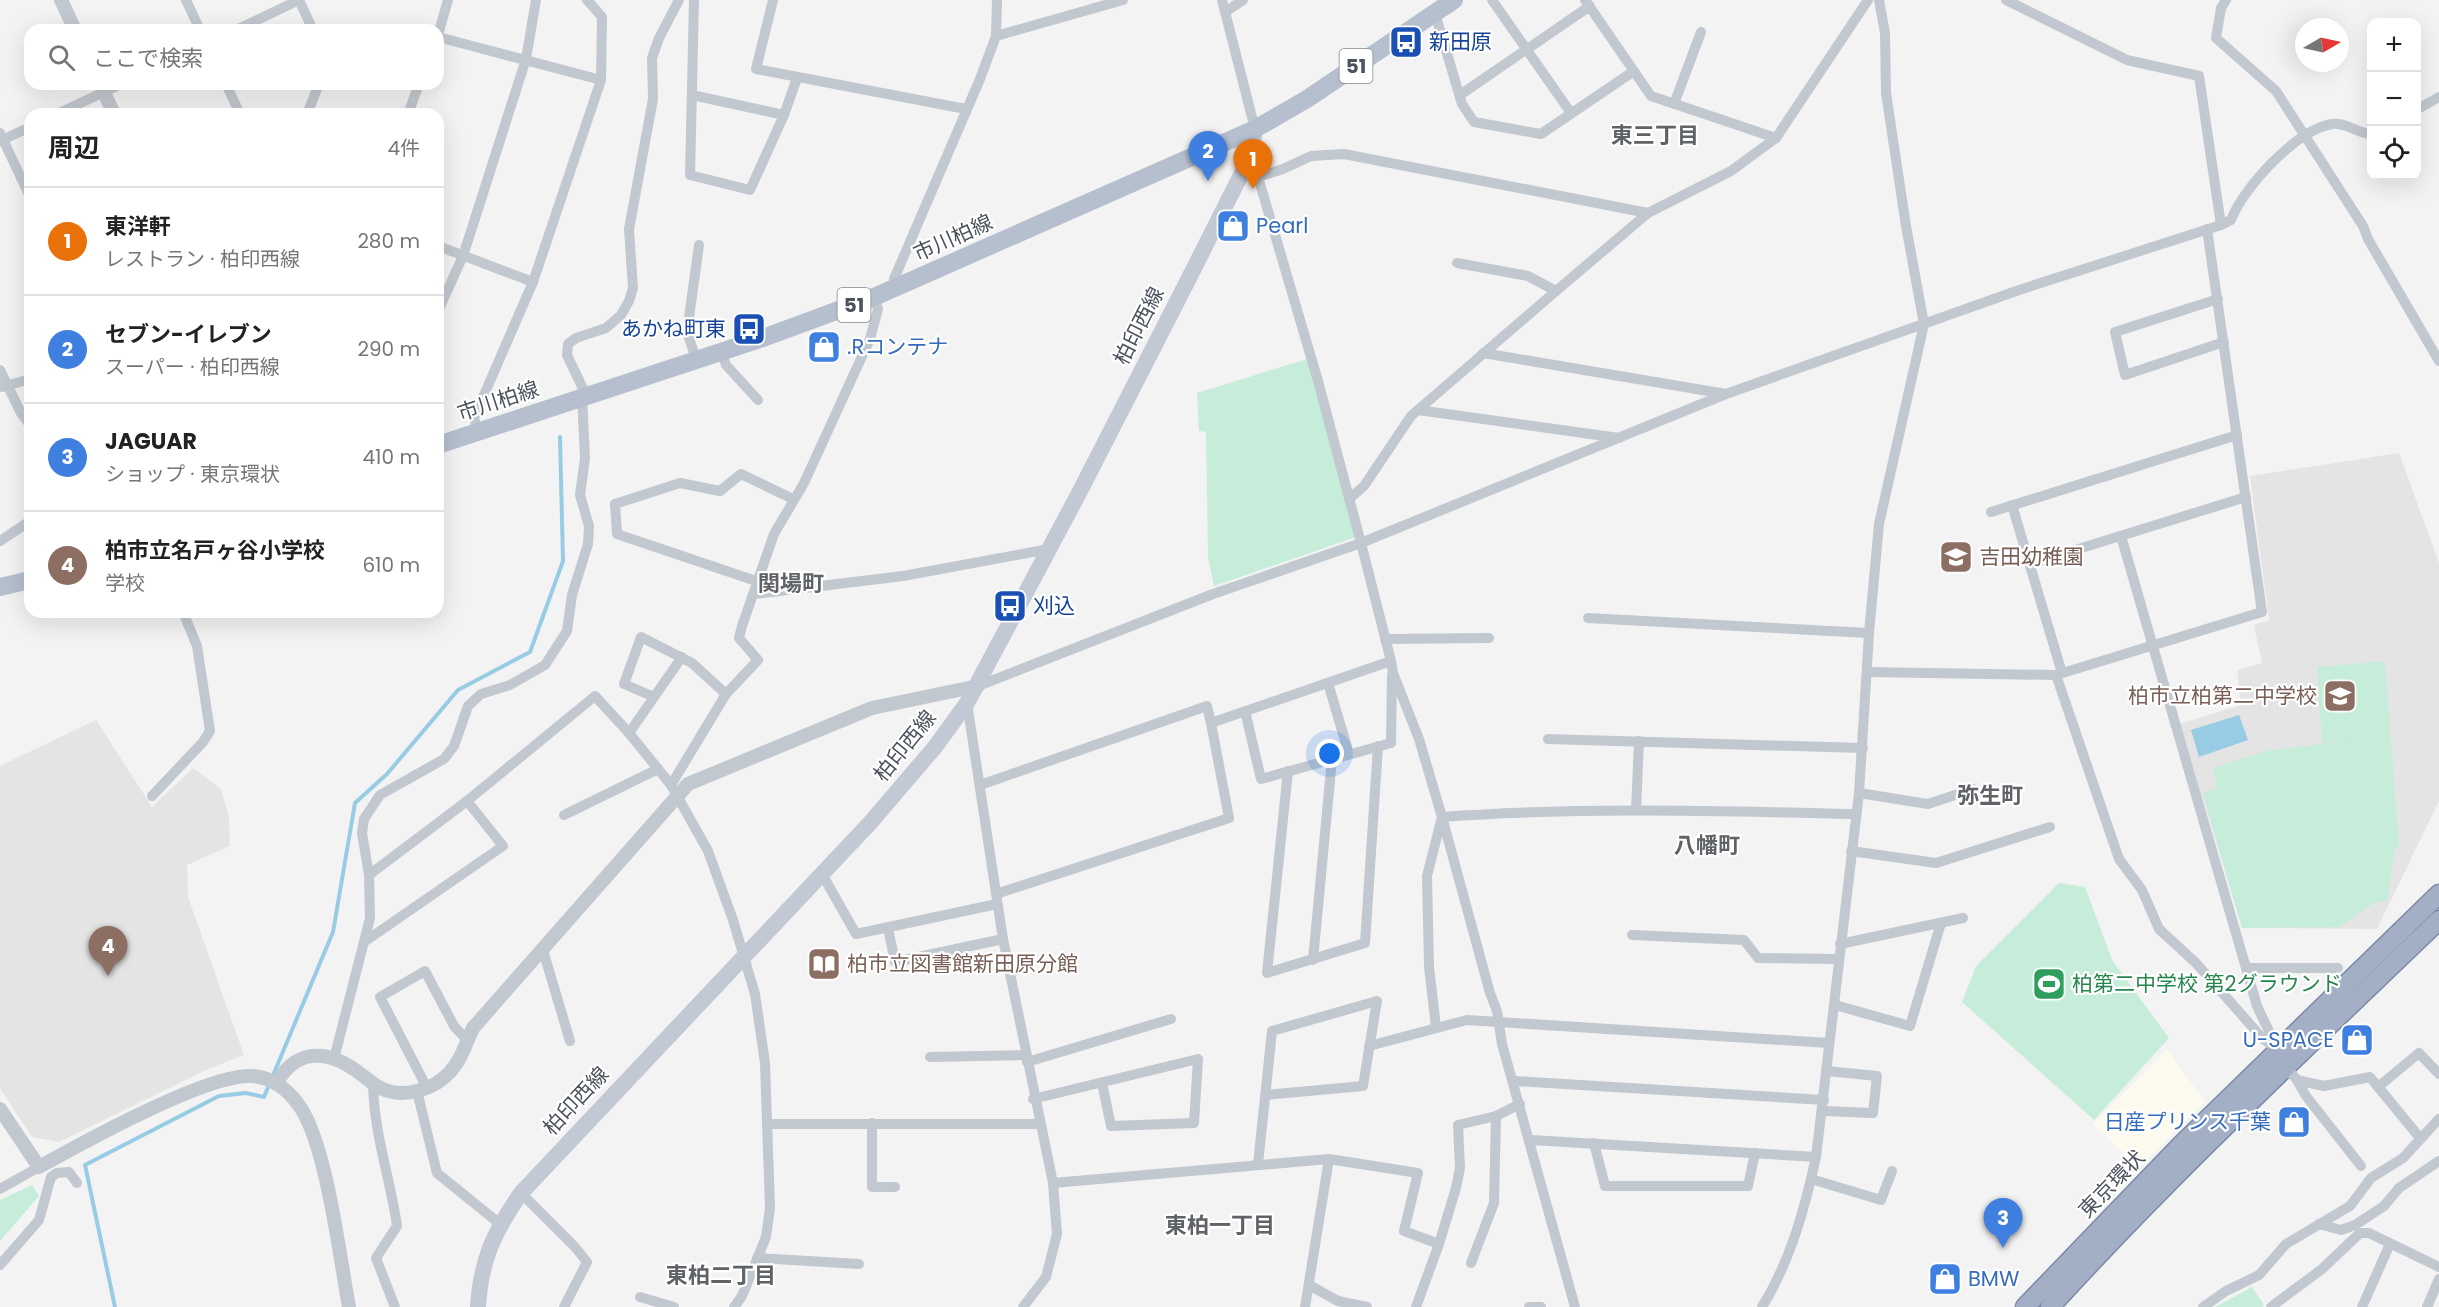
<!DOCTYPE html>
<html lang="ja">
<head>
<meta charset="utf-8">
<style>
	body { margin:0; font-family:Poppins,"Noto Sans JP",sans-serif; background:#f6f6f6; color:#222 }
	.controls { position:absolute; right:18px; top:18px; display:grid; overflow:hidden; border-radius:12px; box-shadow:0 6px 24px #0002 }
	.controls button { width:54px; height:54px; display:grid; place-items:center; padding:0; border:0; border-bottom:2px solid #e0e0e0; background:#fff; color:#222; font:30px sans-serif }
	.compass { position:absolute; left:2295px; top:18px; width:54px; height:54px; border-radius:50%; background:#fff; box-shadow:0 6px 24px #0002; rotate:81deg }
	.you { position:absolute; left:1330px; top:754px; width:21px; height:21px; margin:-15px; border:4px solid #fff; border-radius:50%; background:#1a73e8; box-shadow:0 0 0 9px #1a73e833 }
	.badge { display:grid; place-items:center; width:39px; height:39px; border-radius:50%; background:#1a73e8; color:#fff; font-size:20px; font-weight:700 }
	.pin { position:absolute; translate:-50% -50px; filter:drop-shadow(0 2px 3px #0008) }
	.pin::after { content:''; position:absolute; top:32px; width:21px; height:18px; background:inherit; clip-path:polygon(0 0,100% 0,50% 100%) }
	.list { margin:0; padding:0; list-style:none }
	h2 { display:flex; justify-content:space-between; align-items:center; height:78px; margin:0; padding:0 24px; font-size:26px }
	h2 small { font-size:20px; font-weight:400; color:#767676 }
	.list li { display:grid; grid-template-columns:39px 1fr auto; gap:18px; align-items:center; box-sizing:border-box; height:108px; padding:0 24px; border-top:2px solid #e0e0e0 }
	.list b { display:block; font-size:22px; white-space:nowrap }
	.list p { margin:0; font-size:20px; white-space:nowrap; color:#767676 }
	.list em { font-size:20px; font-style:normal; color:#767676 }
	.icon { flex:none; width:33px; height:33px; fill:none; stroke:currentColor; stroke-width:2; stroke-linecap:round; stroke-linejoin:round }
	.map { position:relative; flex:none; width:2439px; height:1307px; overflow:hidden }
	.search { position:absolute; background:#fff; box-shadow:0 6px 24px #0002; left:24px; top:24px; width:420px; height:66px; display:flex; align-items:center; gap:15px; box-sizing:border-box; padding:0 21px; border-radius:18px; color:#767676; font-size:22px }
	.panel { position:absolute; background:#fff; box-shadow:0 6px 24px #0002; left:24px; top:108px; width:420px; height:510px; border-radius:18px }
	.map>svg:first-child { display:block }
	.commercial { fill:#fcf9ef }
	.education { fill:#e5e4e4 }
	.green { fill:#c6ecda }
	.water { fill:#98cce5 }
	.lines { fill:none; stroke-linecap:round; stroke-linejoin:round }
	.stream { stroke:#98cce5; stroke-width:4 }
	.trunk-casing { stroke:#7a8aa8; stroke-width:21 }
	.minor { stroke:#c2c8cf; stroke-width:10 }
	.tertiary { stroke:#c2c8cf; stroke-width:14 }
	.secondary { stroke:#c2c9d4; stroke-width:16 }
	.primary { stroke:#b5bfce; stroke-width:18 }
	.trunk { stroke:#a2afc5; stroke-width:18 }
	.labels { text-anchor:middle; stroke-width:4.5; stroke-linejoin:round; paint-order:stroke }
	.shield { fill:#fff; stroke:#82878e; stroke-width:1.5 }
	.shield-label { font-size:20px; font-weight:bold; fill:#4c535e }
	.transit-label { font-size:21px; fill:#164399; stroke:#fff; text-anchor:start }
	.shop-label { font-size:21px; fill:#366cbe; stroke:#fff; text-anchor:start }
	.street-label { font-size:21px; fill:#4c535e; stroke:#fff }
	.education-label { font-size:21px; fill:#785e54; stroke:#fff; text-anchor:start }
	.leisure-label { font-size:21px; fill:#27864d; stroke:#fff; text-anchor:start }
	.neighbourhood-label { font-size:22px; font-weight:bold; fill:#5f6267; stroke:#fff }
</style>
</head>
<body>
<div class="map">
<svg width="2439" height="1307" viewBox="0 0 2439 1307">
	<rect width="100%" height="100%" fill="#f4f3f3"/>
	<path class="commercial" d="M2167 1049 2205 1102 2138 1168 2093 1124Z"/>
	<g class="education">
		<path d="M2399 453 2439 563V801L2377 929 2242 928 2180 724 2241 705 2237 670 2262 663 2254 625 2269 620 2250 476Z"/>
		<path d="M96 720 152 807 193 768 221 789 229 817 230 846 187 865 188 897 244 1055 208 1069 59 1142 32 1137 0 1088V766Z"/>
	</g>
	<g class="green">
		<path d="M1307 359 1356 537 1214 586 1208 557 1206 432 1199 431 1197 393Z"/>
		<path d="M2385 661 2399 847 2394 850 2388 900 2374 903 2339 927 2242 928 2203 793 2217 788 2213 768 2266 751 2355 740 2322 743 2317 667Z"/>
		<path d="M2059 883 2085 887 2112 960 2169 1038 2094 1120 1962 1002 1976 966Z"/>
		<path d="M32 1185 39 1196 0 1241V1200Z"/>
		<path d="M2252 1287 2264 1305 2262 1307H2215Z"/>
	</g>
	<path class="water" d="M2239 715 2248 740 2199 757 2191 730Z"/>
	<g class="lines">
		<path class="stream" d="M115 1307 85 1165 219 1096 246 1093 264 1097 333 932 355 803 387 774 458 690 530 652 563 561 560 437"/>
		<defs>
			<g id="trunk">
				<path d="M2025 1307 2181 1145 2439 894"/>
				<path d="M2050 1307C2173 1172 2307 1047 2439 920"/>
			</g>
		</defs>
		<use href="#trunk" class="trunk-casing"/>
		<g class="minor">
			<path d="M186 0 200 30"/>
			<path d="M299 0 313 30"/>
			<path d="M694 0 690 175 750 190 784 115 797 78"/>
			<path d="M773 0 756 69 966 109"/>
			<path d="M1222 0 1255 129"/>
			<path d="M1492 0 1571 113"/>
			<path d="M1585 0 1651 96 1776 138"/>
			<path d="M2006 0 2127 60 2199 76 2221 225"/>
			<path d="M2226 0 2221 8 2216 38 2276 91 2363 226 2368 239 2439 361"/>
			<path d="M1225 12 1243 0"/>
			<path d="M1435 13 1462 104 1474 122 1541 134 1634 71"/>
			<path d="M236 30 299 0"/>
			<path d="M438 35 448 0"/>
			<path d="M996 36 1123 0"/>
			<path d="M438 37 601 80"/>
			<path d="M226 84 240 114"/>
			<path d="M692 95 784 115"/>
			<path d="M1460 95 1590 6"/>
			<path d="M1674 104 1701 32"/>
			<path d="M2416 110 2439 97"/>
			<path d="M57 114 121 84"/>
			<path d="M307 114 319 84"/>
			<path d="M408 114 419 84"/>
			<path d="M0 133 30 197"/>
			<path d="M0 141 30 127"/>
			<path d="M1258 177 1283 169 1311 156 1344 154 1648 213"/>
			<path d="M438 246 533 282"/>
			<path d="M1457 263 1528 276 1556 291"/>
			<path d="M897 288 894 279 980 79 996 36 997 0"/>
			<path d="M2218 299 2115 332 2125 375 2224 342"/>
			<path d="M438 311 463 256 526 59 536 0"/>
			<path d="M721 351 726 365 758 400"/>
			<path d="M1483 353 1726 394"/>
			<path d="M696 359 687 332 699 245"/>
			<path d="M0 370 21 413 30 425"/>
			<path d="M2 387 30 379"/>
			<path d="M586 395 567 355 568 344 576 338 606 328 621 315 629 301 633 288 629 229 653 99 652 58 659 38 679 0"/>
			<path d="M1418 410 1619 438"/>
			<path d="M478 431 474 418 533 282 601 80 602 17 587 0"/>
			<path d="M1349 499 1364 486 1411 416 1556 291 1648 213 1731 171 1776 138 1868 0"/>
			<path d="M2012 505 2062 673"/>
			<path d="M1991 512 2237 435"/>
			<path d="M2121 536 2257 1006 2286 1067 2297 1080 2324 1086 2370 1077 2420 1138"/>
			<path d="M0 541 30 521"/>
			<path d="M2030 564 2246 497"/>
			<path d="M759 582 617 534 615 504 680 483 720 491 741 474 793 499"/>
			<path d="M755 594 903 576 1049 549"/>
			<path d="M1588 618 1869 633"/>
			<path d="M1385 639 1489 638"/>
			<path d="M1391 661 1393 673 1419 739 1442 817 1490 993 1497 1011 1502 1044 1575 1307"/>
			<path d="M1867 672 2056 675 2262 612 2207 229"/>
			<path d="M2056 675 2119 859 2142 890 2159 929 2196 963 2263 1039 2276 1048"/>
			<path d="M1328 683 1349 754"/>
			<path d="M978 686 1213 594 1361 543 1318 381 1258 177 1250 157"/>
			<path d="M654 697 624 684 641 637 692 663 726 694"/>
			<path d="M967 703 1003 939 1053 1183 1057 1234 1046 1277 1023 1307"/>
			<path d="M1245 711 1261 779 1391 743 1392 675"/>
			<path d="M1548 739 1863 748"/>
			<path d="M1288 771 1267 973 1365 943 1378 746"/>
			<path d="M671 785 629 733 682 657"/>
			<path d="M980 785 1207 706 1211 723 1391 661 1361 543 1726 394 2022 289 2221 225 2231 220C2243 188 2296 130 2332 124 2346 122 2358 134 2372 134"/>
			<path d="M1859 793 1928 804 1973 789"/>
			<path d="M152 796 203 742 210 731 197 646 183 612"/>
			<path d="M1636 810 1639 741"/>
			<path d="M564 815 658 769"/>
			<path d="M1851 851 1936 863 2050 827"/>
			<path d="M822 874 856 934 997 904"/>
			<path d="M369 875 467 801 595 696 629 733"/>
			<path d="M996 894 1229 818 1211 723"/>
			<path d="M888 928 895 962 1003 939"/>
			<path d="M1632 935 1744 940 1758 958 1839 959"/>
			<path d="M367 940 503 846 467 801"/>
			<path d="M1840 944 1963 918"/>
			<path d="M542 947 570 1041"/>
			<path d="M1313 960 1332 759"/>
			<path d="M2248 968H2338"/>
			<path d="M1835 1005 1910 1026 1941 923"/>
			<path d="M1436 1027 1429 967 1427 876 1442 817C1580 807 1717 811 1855 814"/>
			<path d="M1369 1046 1467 1020 1829 1043"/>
			<path d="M930 1057 1025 1055"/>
			<path d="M334 1059 370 918 369 875 362 833 364 819 380 795 444 759 454 746 468 706 481 694 510 685 545 665 567 631 572 595 588 544 589 526 580 495 585 458 582 397"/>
			<path d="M1027 1062 1171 1019"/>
			<path d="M2297 1080 2306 1096 2361 1166"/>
			<path d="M1514 1081 1824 1100"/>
			<path d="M373 1084C374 1134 390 1177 397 1226L376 1258 395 1307"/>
			<path d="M2378 1087 2419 1053 2439 1074"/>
			<path d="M427 1088 380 997 425 971 454 1026 467 1040"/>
			<path d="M417 1091 437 1173 500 1224"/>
			<path d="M1033 1099 1198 1059 1194 1123 1111 1126 1102 1083"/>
			<path d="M1823 1111 1873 1113 1877 1076 1827 1071"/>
			<path d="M872 1123V1187H895"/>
			<path d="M768 1124H1039"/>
			<path d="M1531 1140 1816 1157"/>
			<path d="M1594 1143 1605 1186H1748L1755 1153"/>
			<path d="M1258 1164 1272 1031 1377 1001 1363 1086 1265 1095"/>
			<path d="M1811 1179 1881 1200 1892 1171"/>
			<path d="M1053 1183 1329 1159 1418 1173 1404 1231 1439 1244"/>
			<path d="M0 1189 39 1167"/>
			<path d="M521 1193 575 1247 587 1262 564 1307"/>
			<path d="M2319 1224 2341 1230 2355 1225 2384 1206 2399 1188 2439 1161"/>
			<path d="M757 1258 859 1264"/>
			<path d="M1471 1263 1494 1203 1496 1116"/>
			<path d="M0 1265 39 1220 51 1177 57 1173 69 1172 77 1183"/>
			<path d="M1309 1285 1338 1301 1367 1307"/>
			<path d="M640 1297 674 1307"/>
			<path d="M734 1307 742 1296 766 1237 770 1208 765 1063 755 994 733 920 708 851 671 785 726 694 758 660 739 638 742 626 774 534 804 483 870 339 878 309 874 297"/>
			<path d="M1305 1307 1329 1159"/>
			<path d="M1416 1307 1439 1244 1456 1188 1460 1168 1458 1125 1496 1116 1520 1104"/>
			<path d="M1529 1307H1541"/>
			<path d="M1762 1307C1790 1262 1805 1208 1816 1157L1859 793 1869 633 1879 524 1924 324 1906 226 1886 93 1885 33 1879 0"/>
			<path d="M2203 1307 2226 1291 2259 1275 2286 1244 2350 1206 2371 1178 2403 1158 2439 1119"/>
			<path d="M2271 1307 2322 1269 2360 1233H2369L2439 1267"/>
			<path d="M2362 1307 2390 1244"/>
			<path d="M2427 1307 2439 1279"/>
		</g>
		<g class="tertiary">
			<path d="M61 0 75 30"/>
			<path d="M100 84 114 114"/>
			<path d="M276 1084C296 1048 327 1049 358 1072 367 1078 374 1086 385 1090 406 1098 434 1089 449 1073 461 1061 466 1043 473 1028L688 784 872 708 978 686"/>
			<path d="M0 1109 39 1167C82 1143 208 1073 252 1076 271 1077 287 1089 298 1104 326 1140 340 1259 349 1307"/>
		</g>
		<path class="secondary" d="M478 1307C481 1259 494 1232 521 1193L870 823 935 747 967 703 1079 493 1185 286 1250 157 1255 129"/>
		<g class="primary">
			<path d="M438 445 760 339 874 297 1255 129 1307 99 1454 0"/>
			<path d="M0 587 30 580"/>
		</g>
		<use href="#trunk" class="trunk"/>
	</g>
	<defs>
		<symbol id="bus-square" viewBox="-11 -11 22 22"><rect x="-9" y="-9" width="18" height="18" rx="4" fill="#1a4fb4" stroke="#fff"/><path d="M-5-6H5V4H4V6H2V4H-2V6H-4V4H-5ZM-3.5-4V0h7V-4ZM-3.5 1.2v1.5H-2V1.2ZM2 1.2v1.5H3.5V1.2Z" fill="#fff"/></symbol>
		<symbol id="shop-square" viewBox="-11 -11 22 22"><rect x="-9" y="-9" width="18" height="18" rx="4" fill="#3f7fe0" stroke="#fff"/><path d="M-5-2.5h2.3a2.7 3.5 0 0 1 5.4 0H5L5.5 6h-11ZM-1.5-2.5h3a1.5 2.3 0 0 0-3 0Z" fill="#fff"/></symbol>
		<symbol id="school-square" viewBox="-11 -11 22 22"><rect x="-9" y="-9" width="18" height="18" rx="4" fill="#8d6e63" stroke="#fff"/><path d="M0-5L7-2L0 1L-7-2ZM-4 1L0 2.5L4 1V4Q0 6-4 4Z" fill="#fff"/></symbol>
		<symbol id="library-square" viewBox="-11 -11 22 22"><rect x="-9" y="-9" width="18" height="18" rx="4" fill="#8d6e63" stroke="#fff"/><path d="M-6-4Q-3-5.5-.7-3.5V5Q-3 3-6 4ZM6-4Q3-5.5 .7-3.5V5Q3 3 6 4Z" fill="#fff"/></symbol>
		<symbol id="stadium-square" viewBox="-11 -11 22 22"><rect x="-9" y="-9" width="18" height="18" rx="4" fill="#2e9e5b" stroke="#fff"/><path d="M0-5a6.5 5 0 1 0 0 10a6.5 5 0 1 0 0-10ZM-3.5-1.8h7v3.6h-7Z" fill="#fff"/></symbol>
	</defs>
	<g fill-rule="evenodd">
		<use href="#bus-square" x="1387" y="23" width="38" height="38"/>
		<use href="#shop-square" x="1214" y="207" width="38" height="38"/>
		<use href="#bus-square" x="730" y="310" width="38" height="38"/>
		<use href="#shop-square" x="805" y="328" width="38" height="38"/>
		<use href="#school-square" x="1937" y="538" width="38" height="38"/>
		<use href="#bus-square" x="991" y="587" width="38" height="38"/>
		<use href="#school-square" x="2321" y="677" width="38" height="38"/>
		<use href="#library-square" x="805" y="945" width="38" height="38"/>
		<use href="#stadium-square" x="2030" y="965" width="38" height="38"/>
		<use href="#shop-square" x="2338" y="1021" width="38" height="38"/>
		<use href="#shop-square" x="2275" y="1103" width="38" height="38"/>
		<use href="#shop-square" x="1926" y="1260" width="38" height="38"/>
	</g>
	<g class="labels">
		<g class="shield">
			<rect x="1339.5" y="49" width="33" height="34" rx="4.5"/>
			<rect x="837.5" y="288" width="33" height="34" rx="4.5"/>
		</g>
		<g class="shield-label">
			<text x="1356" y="73">51</text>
			<text x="854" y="312">51</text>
		</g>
		<g class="transit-label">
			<text x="1429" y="49">新田原</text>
			<text x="726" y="336" text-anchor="end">あかね町東</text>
			<text x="1033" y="613">刈込</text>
		</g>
		<g class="shop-label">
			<text x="1256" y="233">Pearl</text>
			<text x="847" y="354">.Rコンテナ</text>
			<text x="2334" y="1047" text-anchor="end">U-SPACE</text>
			<text x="2271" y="1129" text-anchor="end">日産プリンス千葉</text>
			<text x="1968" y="1286">BMW</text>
		</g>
		<g class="street-label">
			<text transform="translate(953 238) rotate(-24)" y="7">市川柏線</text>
			<text transform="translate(1139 326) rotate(-63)" y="7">柏印西線</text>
			<text transform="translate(498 401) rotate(-18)" y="7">市川柏線</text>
			<text transform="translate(905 746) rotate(-51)" y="7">柏印西線</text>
			<text transform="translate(576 1101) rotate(-47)" y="7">柏印西線</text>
			<text transform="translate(2112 1184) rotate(-46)" y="7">東京環状</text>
		</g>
		<g class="education-label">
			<text x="1979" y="564">吉田幼稚園</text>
			<text x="2317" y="703" text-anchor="end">柏市立柏第二中学校</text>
			<text x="847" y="971">柏市立図書館新田原分館</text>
		</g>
		<g class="leisure-label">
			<text x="2072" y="991">柏第二中学校 第2グラウンド</text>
		</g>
		<g class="neighbourhood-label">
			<text x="1655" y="143">東三丁目</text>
			<text x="791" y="591">関場町</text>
			<text x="1990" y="803">弥生町</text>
			<text x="1707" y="853">八幡町</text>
			<text x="1220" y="1233">東柏一丁目</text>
			<text x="721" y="1283">東柏二丁目</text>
		</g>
	</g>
</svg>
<div class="controls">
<button>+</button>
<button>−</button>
<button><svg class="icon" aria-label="locate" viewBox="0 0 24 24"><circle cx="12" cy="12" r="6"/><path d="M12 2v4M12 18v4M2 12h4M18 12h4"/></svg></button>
</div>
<svg class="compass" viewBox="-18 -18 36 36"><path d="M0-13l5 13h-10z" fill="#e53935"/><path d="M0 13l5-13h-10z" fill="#767676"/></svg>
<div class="you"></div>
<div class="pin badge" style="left:1253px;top:189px;background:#e8710a">1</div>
<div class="pin badge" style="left:1208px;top:181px;background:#3f7fe0">2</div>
<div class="pin badge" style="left:2003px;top:1248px;background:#3f7fe0">3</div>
<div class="pin badge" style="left:108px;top:976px;background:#8d6e63">4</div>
<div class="search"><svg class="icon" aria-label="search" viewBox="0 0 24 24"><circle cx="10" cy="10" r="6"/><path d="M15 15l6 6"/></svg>ここで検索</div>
<section class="panel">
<h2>周辺<small>4件</small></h2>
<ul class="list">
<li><span class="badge" style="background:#e8710a">1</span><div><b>東洋軒</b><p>レストラン · 柏印西線</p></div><em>280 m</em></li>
<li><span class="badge" style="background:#3f7fe0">2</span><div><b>セブン-イレブン</b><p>スーパー · 柏印西線</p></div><em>290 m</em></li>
<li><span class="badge" style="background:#3f7fe0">3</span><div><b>JAGUAR</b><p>ショップ · 東京環状</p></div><em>410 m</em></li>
<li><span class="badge" style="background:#8d6e63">4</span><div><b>柏市立名戸ヶ谷小学校</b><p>学校</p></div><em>610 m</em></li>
</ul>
</section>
</div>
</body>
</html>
